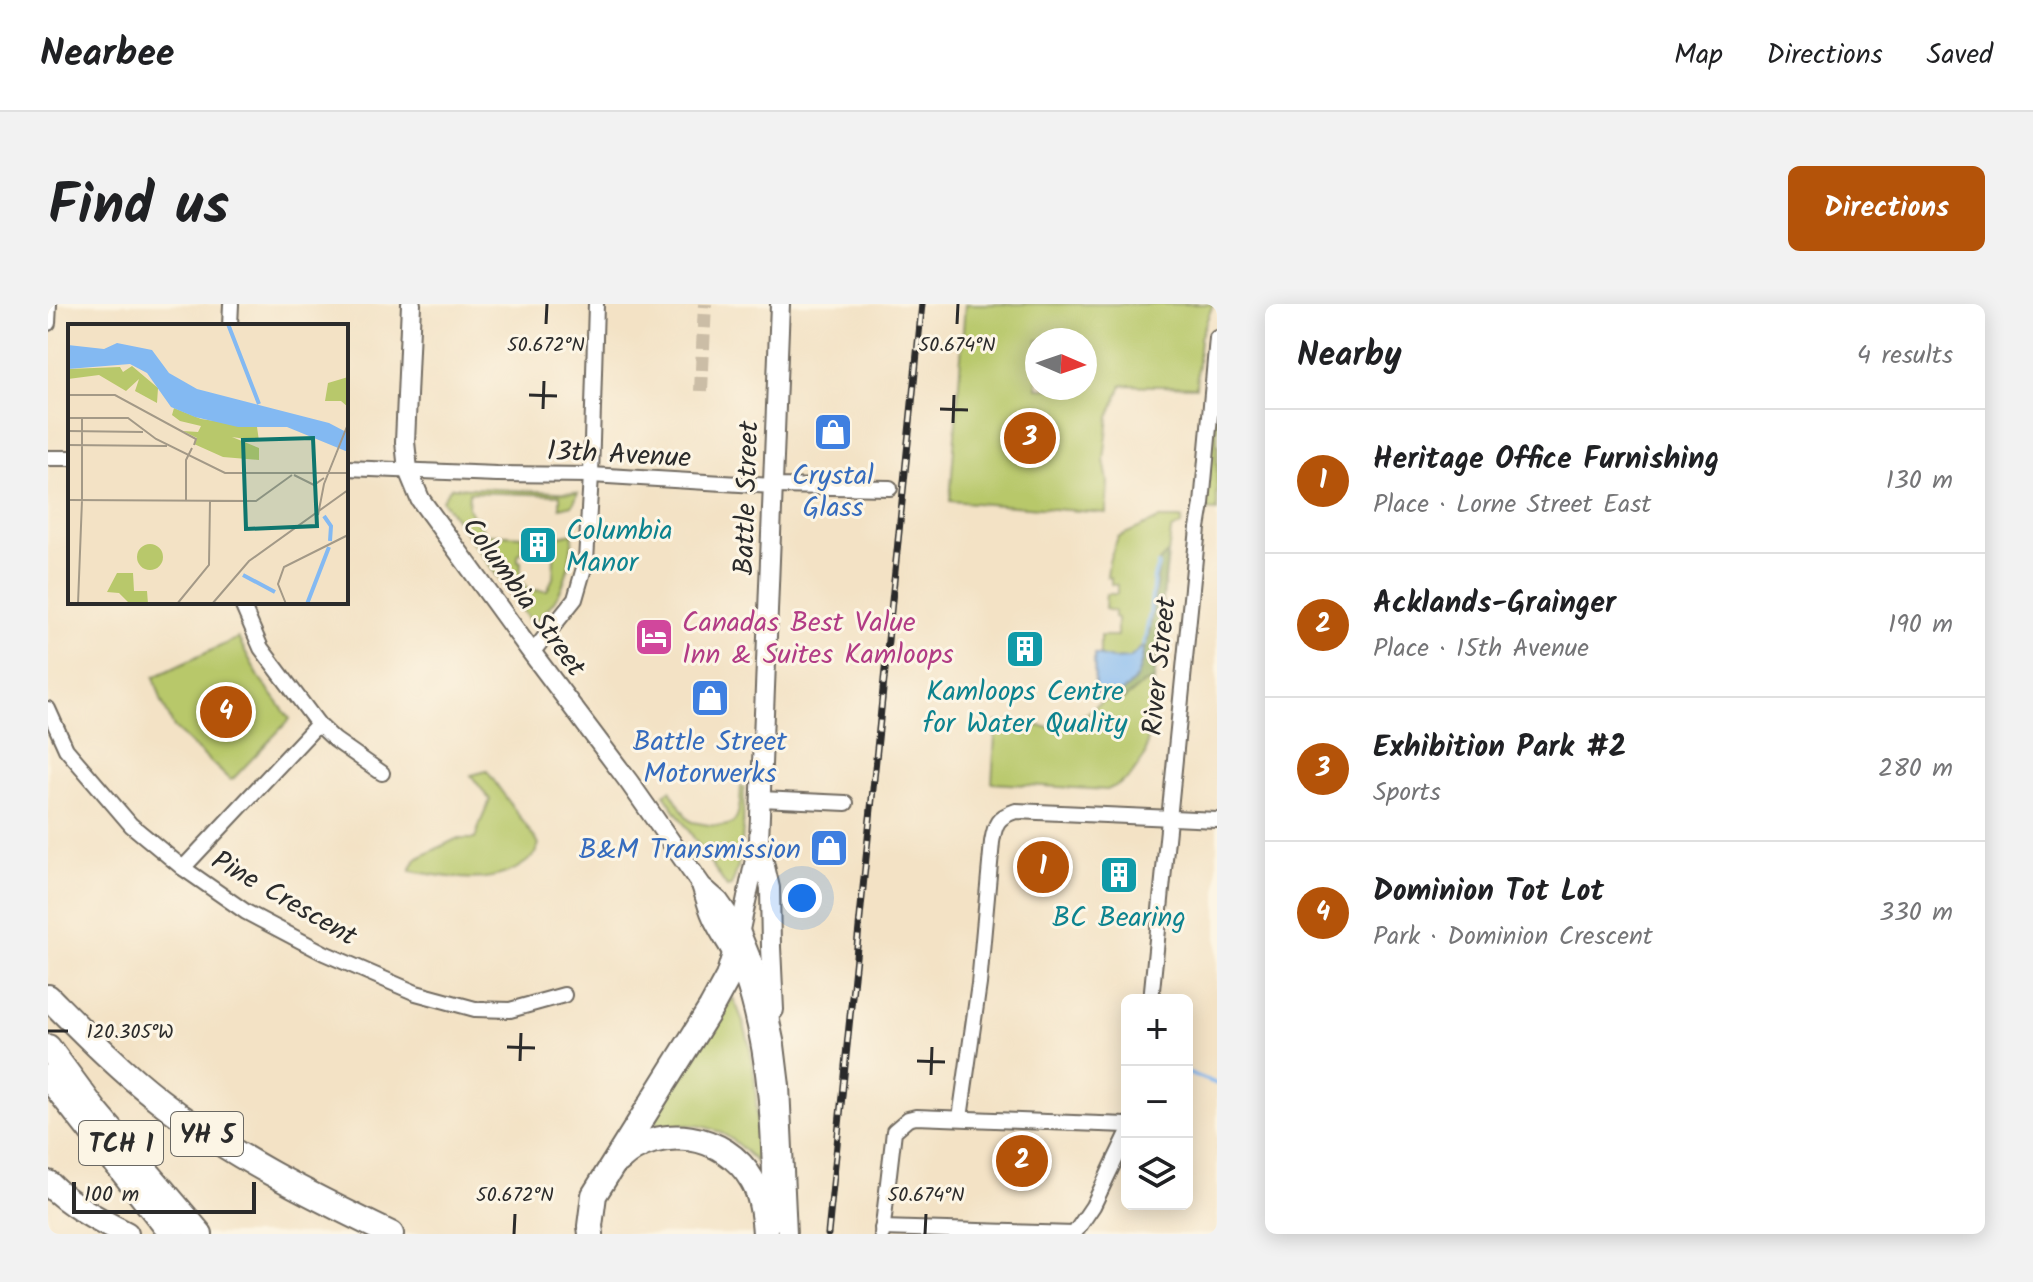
<!DOCTYPE html>
<html lang="en">
<head>
<meta charset="utf-8">
<style>
	body { margin:0; font-family:Kalam,sans-serif; background:#f2f2f2; color:#202124 }
	.controls { position:absolute; right:24px; bottom:24px; display:grid; overflow:hidden; border-radius:12px; box-shadow:0 4px 20px #0003 }
	.controls button { width:72px; height:72px; display:grid; place-items:center; padding:0; border:0; border-bottom:2px solid #e0e0e0; background:#fff; color:#202124; font:40px sans-serif }
	.compass { position:absolute; left:977px; top:24px; width:72px; height:72px; border-radius:50%; background:#fff; box-shadow:0 4px 20px #0003; rotate:92deg }
	.scale { position:absolute; left:24px; bottom:20px; width:184px; box-sizing:border-box; padding-left:8px; border:4px solid #2b2b2b; border-top:0; font-size:22px; line-height:28px; white-space:nowrap; color:#2b2b2b; -webkit-text-stroke:6px #fcf5e5; paint-order:stroke }
	.you { position:absolute; left:754px; top:594px; width:28px; height:28px; margin:-20px; border:6px solid #fff; border-radius:50%; background:#1a73e8; box-shadow:0 0 0 12px #1a73e833 }
	.badge { display:grid; place-items:center; width:52px; height:52px; border-radius:50%; background:#b45309; color:#fff; font-size:26px; font-weight:700 }
	.pin { position:absolute; translate:-50% -50%; border:4px solid #fff; box-shadow:0 2px 8px #0006 }
	.list { margin:0; padding:0; list-style:none }
	h2 { display:flex; justify-content:space-between; align-items:center; height:104px; margin:0; padding:0 32px; font-size:34px }
	h2 small { font-size:26px; font-weight:400; color:#757577 }
	.list li { display:grid; grid-template-columns:52px 1fr auto; gap:24px; align-items:center; box-sizing:border-box; height:144px; padding:0 32px; border-top:2px solid #e0e0e0 }
	.list b { display:block; font-size:30px; white-space:nowrap }
	.list p { margin:0; font-size:26px; white-space:nowrap; color:#757577 }
	.list em { font-size:26px; font-style:normal; color:#757577 }
	.icon { flex:none; width:44px; height:44px; fill:none; stroke:currentColor; stroke-width:2; stroke-linecap:round; stroke-linejoin:round }
	.map { position:relative; flex:none; width:1169px; height:930px; overflow:hidden; border-radius:12px }
	header { display:flex; align-items:center; gap:48px; box-sizing:border-box; height:112px; padding:0 40px; background:#fff; border-bottom:2px solid #e0e0e0 }
	header strong { font-size:38px }
	nav { display:flex; gap:44px; margin-inline-start:auto; font-size:28px }
	.intro { display:flex; align-items:center; justify-content:space-between; box-sizing:border-box; height:192px; padding:0 48px }
	h1 { margin:0; font-size:56px }
	.button { padding:20px 36px; border-radius:12px; background:#b45309; color:#fff; font-size:28px; font-weight:700 }
	main { display:flex; gap:48px; padding:0 48px }
	aside { flex:1; background:#fff; border-radius:12px; box-shadow:0 4px 20px #0003 }
	.map>svg:first-child { display:block }
	.green { fill:#b8c86b; stroke:#727a4b; stroke-width:2; fill-rule:evenodd }
	.forest { fill:#92ac5f; stroke:#5e6c45; stroke-width:2 }
	.water { fill:#83b9f2; stroke:#57728e; stroke-width:2 }
	.lines { fill:none; stroke-linecap:round; stroke-linejoin:round }
	.stream { stroke:#83b9f2; stroke-width:4 }
	.street-tunnel { stroke:#cbbda6; stroke-width:14; stroke-dasharray:14 7; stroke-linecap:butt }
	.street-casing { stroke:#716b61; stroke-width:18 }
	.secondary-casing { stroke:#716b61; stroke-width:22 }
	.highway-casing { stroke:#716b61; stroke-width:28 }
	.street { stroke:#fff; stroke-width:14 }
	.secondary { stroke:#fff; stroke-width:18 }
	.highway { stroke:#fff; stroke-width:24 }
	.rail-casing { stroke:#2b2b2b; stroke-width:7 }
	.rail { stroke:#fcf5e5; stroke-width:4; stroke-dasharray:12; stroke-linecap:butt }
	.ticks { fill:none; stroke:#2b2b2b; stroke-width:3 }
	.labels { text-anchor:middle; stroke-width:6; stroke-linejoin:round; paint-order:stroke }
	.shield { fill:#fcf5e5; stroke:#6a6863; stroke-width:2 }
	.shield-label { font-size:26px; font-weight:bold; fill:#2b2b2b }
	.street-label { font-size:28px; fill:#2b2b2b; stroke:#fcf5e5 }
	.shop-label { font-size:28px; fill:#366cbe; stroke:#fcf5e5 }
	.culture-label { font-size:28px; fill:#0d838f; stroke:#fcf5e5 }
	.hotel-label { font-size:28px; fill:#b23c85; stroke:#fcf5e5; text-anchor:start }
	.inset-river { fill:none; stroke:#83b9f2; stroke-width:4 }
	.inset-road { fill:none; stroke:#a39987; stroke-width:2 }
	.view { fill:#0f766e; fill-opacity:0.15; stroke:#0f766e; stroke-width:4 }
	.inset-edge { fill:none; stroke:#2b2b2b; stroke-width:4 }
	.ticks-label { font-size:20px; text-anchor:middle; fill:#2b2b2b; stroke:#fcf5e5; stroke-width:6; stroke-linejoin:round; paint-order:stroke }
</style>
</head>
<body>
<header>
<strong>Nearbee</strong>
<nav><a>Map</a><a>Directions</a><a>Saved</a></nav>
</header>
<div class="intro"><h1>Find us</h1><a class="button">Directions</a></div>
<main>
<div class="map">
<svg width="1169" height="930" viewBox="0 0 1169 930">
	<rect width="100%" height="100%" fill="#fcf5e5"/>
	<filter id="ink" filterUnits="userSpaceOnUse"><feTurbulence type="fractalNoise" baseFrequency=".0125" numOctaves="2"/><feDisplacementMap in="SourceGraphic" scale="16" xChannelSelector="R" yChannelSelector="G"/><feConvolveMatrix kernelMatrix="1 2 1 2 8 2 1 2 1" color-interpolation-filters="sRGB"/></filter>
	<filter id="wash" filterUnits="userSpaceOnUse"><feTurbulence type="fractalNoise" baseFrequency=".006" numOctaves="4" result="noise"/><feDisplacementMap in="SourceGraphic" scale="32" xChannelSelector="R" yChannelSelector="G"/><feGaussianBlur stdDeviation="1.8" result="paint"/><feColorMatrix in="noise" values="0 0 0 0 0 0 0 0 0 0 0 0 0 0 0 0 0 1.4 0 .05"/><feComposite in="paint" operator="in"/></filter>
	<g filter="url(#wash)">
		<rect width="100%" height="100%" fill="#f3e2c5"/>
		<g class="green">
			<path d="M917 0H1165L1152 34 1148 83 1074 81 1061 113 1056 156 1060 178 1058 209 902 197ZM989 36H1037V84H989Z"/>
			<path d="M1169 71V207L1157 206Z"/>
			<path d="M403 183 530 189 525 201 512 204V191L421 188 420 204 426 213H429V218L438 230 474 232 473 249 470 250V257L473 258 472 275 480 286 499 287 505 274 507 233 525 229C523 252 520 277 506 297 500 305 491 313 484 320L394 196Z"/>
			<path d="M1111 215H1134L1133 221 1123 227 1120 249 1111 258 1101 333 1096 341 1083 354 1064 355 1052 352V332H1069V314L1066 313V307L1057 305 1058 290H1069V281L1063 280V274L1059 273 1061 257 1070 233Z"/>
			<path d="M190 334 211 373 242 415 185 475 182 476 126 424 114 398 106 373Z"/>
			<path d="M1106 376 1103 413 1097 452 1082 473 1072 480 1059 486 944 479 948 418 1009 424 1026 419 1056 396H1075L1095 380Z"/>
			<path d="M439 467 491 540C488 550 485 553 477 559 443 584 400 573 362 567L368 555 408 535H427L433 517 442 496 423 471Z"/>
			<path d="M693 482 696 484C695 517 697 552 683 582L679 583 616 490 622 486 640 515 644 518C687 526 691 525 693 482Z"/>
			<path d="M685 694C710 743 710 804 708 858 689 838 672 822 642 821 632 821 621 824 610 823L605 812Z"/>
		</g>
		<path class="forest" d="M1120 249 1106 376 1095 380 1075 396H1056C1078 387 1088 382 1094 357 1096 347 1096 341 1101 333L1111 258Z"/>
		<path class="water" d="M1096 341C1092 374 1087 384 1056 396L1047 386 1046 350 1064 355 1082 354Z"/>
		<g class="lines">
			<g class="stream">
				<path d="M1096 341 1102 309 1106 273 1110 261"/>
				<path d="M1139 768 1169 780"/>
			</g>
		</g>
	</g>
	<g filter="url(#ink)">
		<g class="lines">
			<path class="street-tunnel" d="M653 87 657 0"/>
			<defs>
				<g id="street">
					<path d="M0 19 1 0"/>
					<path d="M182 22 183 0"/>
					<path d="M0 154H22"/>
					<path d="M298 164 449 170 543 171 725 182 842 184"/>
					<path d="M193 298 213 344 270 420 287 436 334 469"/>
					<path d="M484 349 527 295 538 257 543 171 548 0"/>
					<path d="M0 405 18 445 83 521 135 564 198 608 276 649 368 689 427 705 462 706 516 691"/>
					<path d="M713 495 798 499"/>
					<path d="M135 564 270 420"/>
					<path d="M1103 696 1150 224 1154 200 1169 34"/>
					<path d="M912 814 931 680 944 538C947 520 949 513 968 507L1169 516"/>
					<path d="M834 924 1026 930"/>
					<path d="M834 930 846 827 860 815 868 813 1079 821"/>
					<path d="M1026 930 1045 902 1079 831"/>
				</g>
				<g id="secondary">
					<path d="M363 0 357 138 360 166 372 195 484 349 581 478 654 582 671 597 692 627 705 659 718 698 727 741 732 782 739 930"/>
					<path d="M713 545 722 584 723 643 726 706"/>
					<path d="M654 584C658 596 661 609 667 619 677 639 689 652 696 674 722 752 724 837 725 918"/>
					<path d="M690 635 711 537 732 0"/>
				</g>
				<g id="highway">
					<path d="M0 693C36 729 71 765 111 796 181 851 264 892 343 930"/>
					<path d="M0 743 48 808 152 930"/>
					<path d="M0 773 124 930"/>
					<path d="M571 856C610 819 677 829 704 876 714 892 716 912 717 930"/>
					<path d="M0 879C22 901 50 916 78 930"/>
					<path d="M543 930 542 922 546 891 663 704 680 673 687 650"/>
				</g>
			</defs>
			<use href="#street" class="street-casing"/>
			<use href="#secondary" class="secondary-casing"/>
			<use href="#highway" class="highway-casing"/>
			<use href="#street" class="street"/>
			<use href="#secondary" class="secondary"/>
			<use href="#highway" class="highway"/>
			<defs>
				<path id="rail" d="M780 930 874 0"/>
			</defs>
			<use href="#rail" class="rail-casing"/>
			<use href="#rail" class="rail"/>
		</g>
	</g>
	<path class="ticks" d="M498 20 499 0M909 20 910 0M481 91 509 92M495 105 496 77M892 105 920 106M905 119 906 91M0 727H20M459 743 487 744M472 757 473 729M869 757 897 758M883 771 884 743M466 930 467 910M877 930 878 910"/>
	<defs>
		<symbol id="shop-square" viewBox="-11 -11 22 22"><rect x="-9" y="-9" width="18" height="18" rx="4" fill="#3f7fe0" stroke="#fcf5e5"/><path d="M-5-2.5h2.3a2.7 3.5 0 0 1 5.4 0H5L5.5 6h-11ZM-1.5-2.5h3a1.5 2.3 0 0 0-3 0Z" fill="#fff"/></symbol>
		<symbol id="building-square" viewBox="-11 -11 22 22"><rect x="-9" y="-9" width="18" height="18" rx="4" fill="#0f9aa8" stroke="#fcf5e5"/><path d="M-4-6H4V6H1V3H-1V6H-4ZM-2.5-4.3h1.7v1.8h-1.7ZM.8-4.3h1.7v1.8H.8ZM-2.5-1h1.7V.8h-1.7ZM.8-1h1.7V.8H.8Z" fill="#fff"/></symbol>
		<symbol id="hotel-square" viewBox="-11 -11 22 22"><rect x="-9" y="-9" width="18" height="18" rx="4" fill="#d1479c" stroke="#fcf5e5"/><path d="M-6-4.5h1.5V1H6V5H4.5V3h-9V5H-6ZM-4 0a1.8 1.8 0 1 1 3.6 0ZM.5 0V-2.5h3Q6-2.5 6 0Z" fill="#fff"/></symbol>
	</defs>
	<g fill-rule="evenodd">
		<use href="#shop-square" x="763" y="106" width="44" height="44"/>
		<use href="#building-square" x="468" y="219" width="44" height="44"/>
		<use href="#hotel-square" x="584" y="311" width="44" height="44"/>
		<use href="#building-square" x="955" y="323" width="44" height="44"/>
		<use href="#shop-square" x="640" y="372" width="44" height="44"/>
		<use href="#shop-square" x="759" y="522" width="44" height="44"/>
		<use href="#building-square" x="1049" y="549" width="44" height="44"/>
	</g>
	<g class="labels">
		<g class="shield">
			<rect x="123" y="808" width="72" height="44" rx="6"/>
			<rect x="31" y="817" width="84" height="44" rx="6"/>
		</g>
		<g class="shield-label">
			<text x="159" y="839">YH 5</text>
			<text x="73" y="848">TCH 1</text>
		</g>
		<g class="street-label">
			<text transform="translate(571 149) rotate(3)" y="10">13th Avenue</text>
			<text transform="translate(697 194) rotate(-88)" y="10">Battle Street</text>
			<text transform="translate(477 292) rotate(54)" y="10">Columbia Street</text>
			<text transform="translate(1110 362) rotate(-84)" y="10">River Street</text>
			<text transform="translate(237 593) rotate(30)" y="10">Pine Crescent</text>
		</g>
		<g class="shop-label">
			<text x="785" y="180">Crystal<tspan x="785" dy="32">Glass</tspan></text>
			<text x="662" y="446">Battle Street<tspan x="662" dy="32">Motorwerks</tspan></text>
			<text x="753" y="554" text-anchor="end">B&amp;M Transmission</text>
		</g>
		<g class="culture-label">
			<text x="518" y="235" text-anchor="start">Columbia<tspan x="518" dy="32">Manor</tspan></text>
			<text x="977" y="396">Kamloops Centre<tspan x="977" dy="32">for Water Quality</tspan></text>
			<text x="1071" y="622">BC Bearing</text>
		</g>
		<g class="hotel-label">
			<text x="634" y="327">Canadas Best Value<tspan x="634" dy="32">Inn &amp; Suites Kamloops</tspan></text>
		</g>
	</g>
	<g transform="translate(20 20)">
		<rect width="280" height="280" fill="#f3e2c5"/>
		<path d="M64 42 90 64 89 79 67 67 71 55 58 67 31 51 0 55V45L52 43 55 48ZM280 53V83L273 77H257L260 59ZM106 84 133 95 189 103 191 117 164 113 191 124V136L155 133 126 120 129 114 115 107 130 108 133 102 112 97 104 91ZM69 233a13 13 0 1 1 26 0a13 13 0 1 1-26 0ZM49 249H65L66 267H79L80 280H62L51 269 39 268Z" fill="#b8c86b"/>
		<path d="M49 19 84 26 101 49 129 65 261 99 280 109V128L219 103H170L127 93 103 83 79 49 62 40 0 45V21L36 25Z" fill="#83b9f2"/>
		<path class="inset-river" d="M160 0 191 80M256 192 263 202 262 217M175 251 207 268M239 280 261 223"/>
		<path class="inset-road" d="M0 71H47L128 115 126 121M0 94H60L88 115 157 149H280M0 107 75 108M0 121 99 122M226 151 246 161 256 154M0 176 188 177 224 151M14 176V94M118 177V136L124 124M250 191 256 160 280 100M10 280 14 176M109 280 141 241 142 177M144 280 181 237 280 166M218 280 210 260 216 243 280 211"/>
		<path class="view" d="M245 114 249 202 178 205 175 116Z"/>
		<rect width="280" height="280" class="inset-edge"/>
	</g>
	<g class="ticks-label">
		<text x="498" y="47">50.672°N</text>
		<text x="909" y="47">50.674°N</text>
		<text x="82" y="734">120.305°W</text>
		<text x="467" y="897">50.672°N</text>
		<text x="878" y="897">50.674°N</text>
	</g>
</svg>
<div class="controls">
<button>+</button>
<button>−</button>
<button><svg class="icon" aria-label="layers" viewBox="0 0 24 24"><path d="M12 4l9 5-9 5-9-5zM3 14l9 5 9-5"/></svg></button>
</div>
<svg class="compass" viewBox="-18 -18 36 36"><path d="M0-13l5 13h-10z" fill="#e53935"/><path d="M0 13l5-13h-10z" fill="#757577"/></svg>
<div class="scale">100 m</div>
<div class="you"></div>
<div class="pin badge" style="left:995px;top:563px">1</div>
<div class="pin badge" style="left:974px;top:857px">2</div>
<div class="pin badge" style="left:982px;top:134px">3</div>
<div class="pin badge" style="left:178px;top:408px">4</div>
</div>
<aside>
<h2>Nearby<small>4 results</small></h2>
<ul class="list">
<li><span class="badge">1</span><div><b>Heritage Office Furnishing</b><p>Place · Lorne Street East</p></div><em>130 m</em></li>
<li><span class="badge">2</span><div><b>Acklands-Grainger</b><p>Place · 15th Avenue</p></div><em>190 m</em></li>
<li><span class="badge">3</span><div><b>Exhibition Park #2</b><p>Sports</p></div><em>280 m</em></li>
<li><span class="badge">4</span><div><b>Dominion Tot Lot</b><p>Park · Dominion Crescent</p></div><em>330 m</em></li>
</ul>
</aside>
</main>
</body>
</html>
